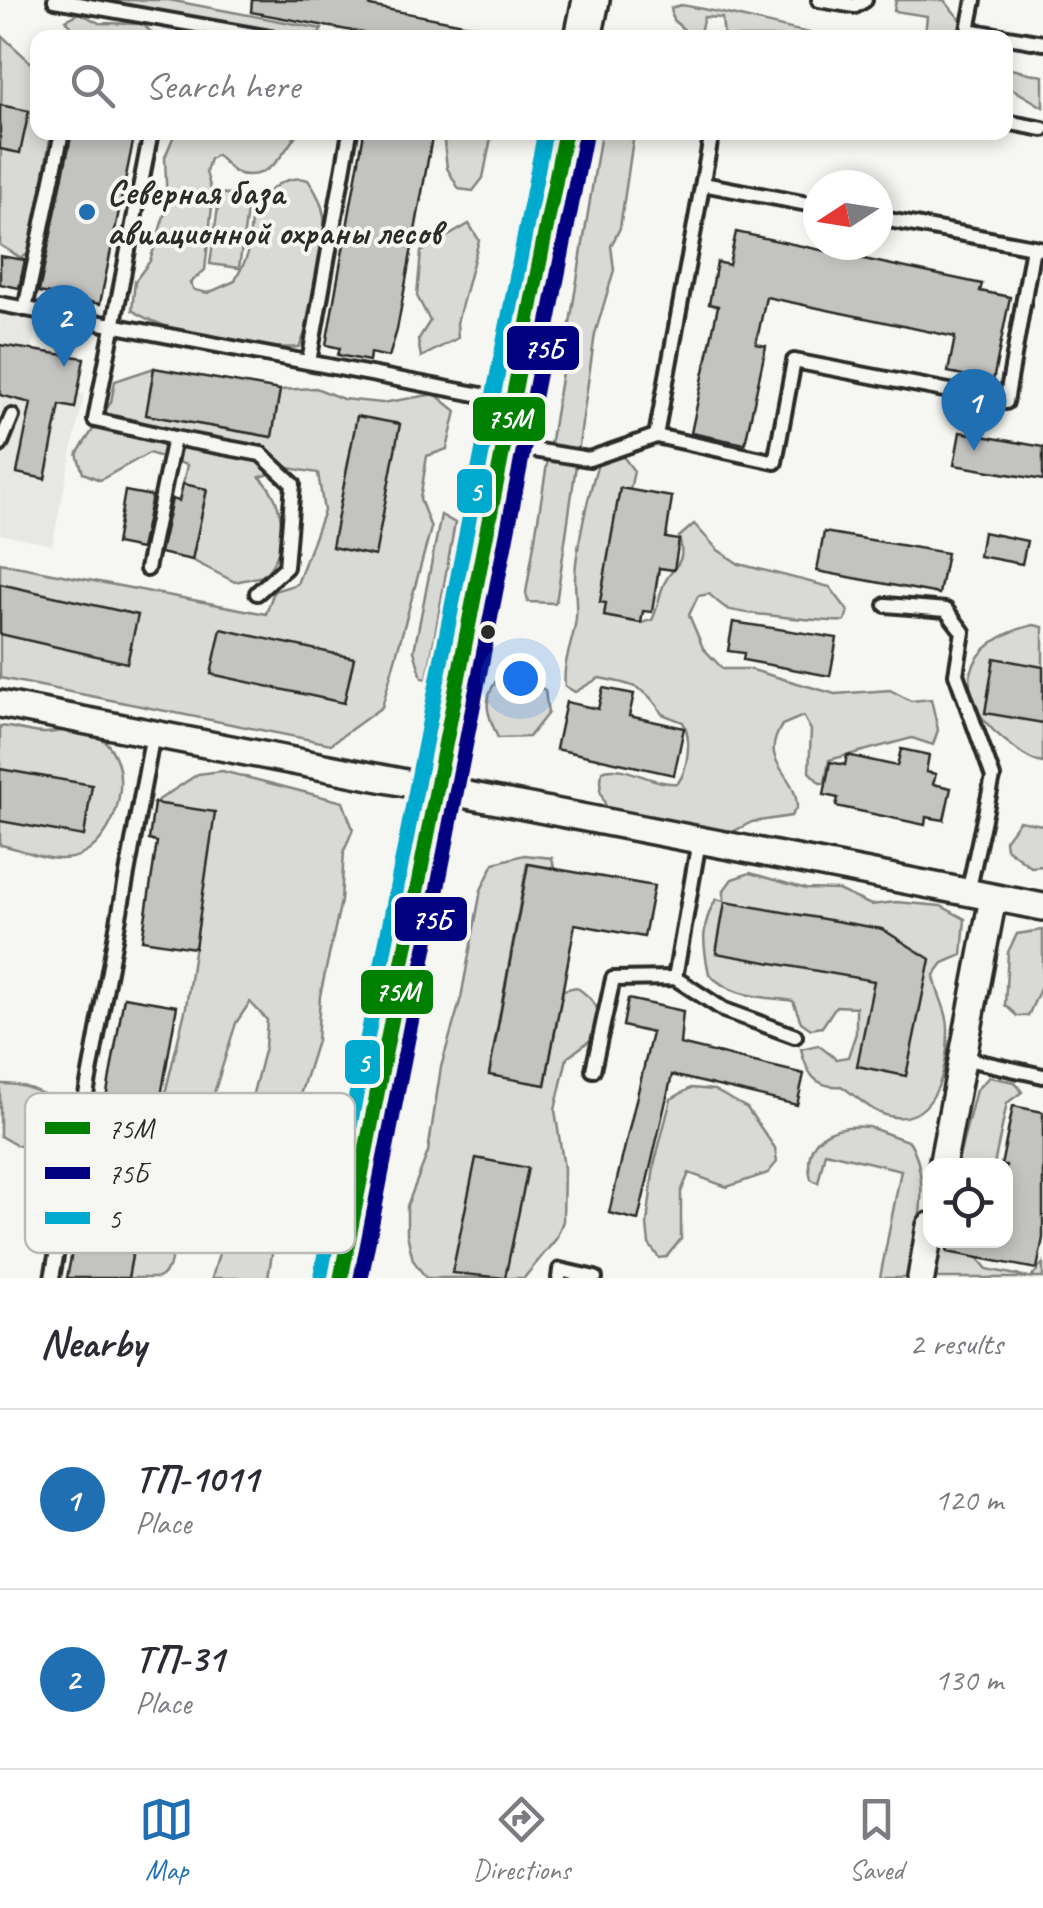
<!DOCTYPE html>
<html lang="en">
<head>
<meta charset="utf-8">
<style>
	body { margin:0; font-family:Caveat,sans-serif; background:#f2f2f3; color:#2b2b33 }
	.controls { position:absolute; right:30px; bottom:30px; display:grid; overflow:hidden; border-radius:20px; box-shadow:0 5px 15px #0003 }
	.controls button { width:90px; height:90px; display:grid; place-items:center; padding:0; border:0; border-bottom:2px solid #e1e1e2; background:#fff; color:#2b2b33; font:50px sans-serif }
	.compass { position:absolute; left:803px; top:170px; width:90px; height:90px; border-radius:50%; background:#fff; box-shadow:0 5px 15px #0003; rotate:258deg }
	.you { position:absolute; left:520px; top:678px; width:35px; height:35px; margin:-25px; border:8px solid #fff; border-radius:50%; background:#1a73e8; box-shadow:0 0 0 15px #1a73e833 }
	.badge { display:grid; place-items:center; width:65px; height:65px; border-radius:50%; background:#1f6fb2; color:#fff; font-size:32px; font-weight:700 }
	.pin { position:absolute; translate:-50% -82px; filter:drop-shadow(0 2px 5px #0008) }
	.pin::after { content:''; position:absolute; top:52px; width:35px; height:30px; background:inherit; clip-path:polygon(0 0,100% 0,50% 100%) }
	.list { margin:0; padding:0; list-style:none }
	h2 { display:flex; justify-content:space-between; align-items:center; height:130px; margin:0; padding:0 40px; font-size:42px }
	h2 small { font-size:32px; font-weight:400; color:#7c7c81 }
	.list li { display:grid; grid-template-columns:65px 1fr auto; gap:30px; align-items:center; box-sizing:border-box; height:180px; padding:0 40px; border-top:2px solid #e1e1e2 }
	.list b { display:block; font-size:38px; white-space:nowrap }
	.list p { margin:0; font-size:32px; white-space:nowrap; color:#7c7c81 }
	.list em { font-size:32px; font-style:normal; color:#7c7c81 }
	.icon { flex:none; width:55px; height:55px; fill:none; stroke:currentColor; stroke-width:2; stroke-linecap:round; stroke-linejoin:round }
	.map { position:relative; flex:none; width:1043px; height:1278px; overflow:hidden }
	.search { position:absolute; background:#fff; box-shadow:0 5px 15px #0003; left:30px; right:30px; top:30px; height:110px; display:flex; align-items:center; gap:25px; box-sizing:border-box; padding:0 35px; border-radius:20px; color:#7c7c81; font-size:38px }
	.sheet { height:490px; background:#fff }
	nav { display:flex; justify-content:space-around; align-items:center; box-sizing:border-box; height:140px; border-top:2px solid #e1e1e2; background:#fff; font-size:28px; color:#7c7c81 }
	nav a { display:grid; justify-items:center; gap:5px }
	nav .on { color:#1f6fb2 }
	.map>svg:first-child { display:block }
	.built { fill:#e7e7e3 }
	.green { fill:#d9d9d5; stroke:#828280; stroke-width:2.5 }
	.building { fill:#c3c3c0; stroke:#2b2b2b; stroke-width:2.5 }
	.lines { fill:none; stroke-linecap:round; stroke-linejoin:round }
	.lane-casing { stroke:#2b2b2b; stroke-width:20 }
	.street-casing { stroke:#2b2b2b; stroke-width:32 }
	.secondary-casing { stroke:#2b2b2b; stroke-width:42 }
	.lane { stroke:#f6f6f2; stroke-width:12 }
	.street { stroke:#f6f6f2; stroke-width:25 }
	.secondary { stroke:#f6f6f2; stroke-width:35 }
	.bus-1-casing { stroke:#f6f6f2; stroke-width:22 }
	.bus-2-casing { stroke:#f6f6f2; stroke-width:22 }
	.bus-3-casing { stroke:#f6f6f2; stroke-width:22 }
	.bus-1 { stroke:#008000; stroke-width:15 }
	.bus-2 { stroke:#000080; stroke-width:15 }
	.bus-3 { stroke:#00a9ce; stroke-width:15 }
	.poi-dot { fill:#1f6fb2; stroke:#f6f6f2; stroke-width:4 }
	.bus-dot { fill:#2b2b2b; stroke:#f6f6f2; stroke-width:4 }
	.labels { text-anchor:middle; stroke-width:8; stroke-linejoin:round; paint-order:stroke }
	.poi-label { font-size:35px; font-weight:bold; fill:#2b2b2b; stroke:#f6f6f2; text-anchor:start }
	.key { fill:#f6f6f2; stroke:#b9b9b6; stroke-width:2.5 }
	.key-label { font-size:28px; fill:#2b2b2b }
	.line-badge { stroke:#f6f6f2; stroke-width:4 }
	.badge-label { font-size:28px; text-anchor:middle; font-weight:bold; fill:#fff }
</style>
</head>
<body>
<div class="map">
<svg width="1043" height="1278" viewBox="0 0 1043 1278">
	<rect width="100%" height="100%" fill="#f6f6f2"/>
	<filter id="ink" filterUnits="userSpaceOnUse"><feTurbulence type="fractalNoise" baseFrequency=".01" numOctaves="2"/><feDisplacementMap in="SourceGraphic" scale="20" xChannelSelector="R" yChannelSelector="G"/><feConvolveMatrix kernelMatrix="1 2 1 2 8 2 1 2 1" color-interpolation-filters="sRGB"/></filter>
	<g filter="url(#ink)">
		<path class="built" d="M0 313 37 320 25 382 84 394 52 545 0 534Z"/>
		<g class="green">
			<path d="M83 0H169L322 29 317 37H290Z"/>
			<path d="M896 0H944L963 23 961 37 925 35 927 16 894 11Z"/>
			<path d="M681 5C732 13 779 28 829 37H724L722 18 704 17 700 32 690 35 673 20 671 8Z"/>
			<path d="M80 13 99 23 143 24 156 37H79L66 20Z"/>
			<path d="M2 36 37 68 38 132 51 133 31 252 21 258 0 245Z"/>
			<path d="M1006 68 1043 76V107L1006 85Z"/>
			<path d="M175 133H297C284 154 266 185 234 172L217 155 210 159 206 172 213 197 205 270 190 283 194 290 208 293 235 281C239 272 245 263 248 253 251 243 249 231 251 222 256 196 283 173 308 180 316 191 322 203 324 216 327 236 309 331 299 347 261 351 162 332 132 310L135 281 150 261 167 206 165 157Z"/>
			<path d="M443 133H492L483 178 473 191 459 189 447 168Z"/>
			<path d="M601 133H634L620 228 611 246 614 270 595 334 557 597 555 603 528 602 526 593Z"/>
			<path d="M220 193 249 197 239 268 210 264Z"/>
			<path d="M469 224 479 240 457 323 458 338 421 357 418 340 430 321 417 296 421 252Z"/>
			<path d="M154 368 147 415 271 437 280 390 316 388 343 399 382 403 435 394 456 411 447 449 427 456 420 499 431 528 382 707 331 744 0 678V563L266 614 274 591 297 584 324 511 318 473 289 468 260 477C286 502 290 550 263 576L235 582 192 560 207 490 183 484 187 465 149 453 100 480 83 473 77 454 111 402 115 381Z"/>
			<path d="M603 450 619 451 634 471 630 490 620 489 600 602 606 603 604 616 641 623 652 620C659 607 659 591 666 580 677 562 686 563 679 537L694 524 718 550 739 564 830 587 848 611 845 621C836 623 735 613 728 609 721 606 715 599 709 594L698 596 689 615 703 648 723 669H749L835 694 890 690 911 701 931 699 938 730 933 745 912 738 829 760 825 783H820L809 772 811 730 803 716 782 725C757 765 796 770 797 807L791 816 752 822 730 833 608 813 600 790 602 771C624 762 652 786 678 783 688 769 692 737 683 722L662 714C647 686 630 684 599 678L575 692 565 686C562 661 574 641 576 618 577 605 575 592 575 579 575 550 592 477 603 450Z"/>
			<path d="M441 515 455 523 427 679 422 678 414 651Z"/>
			<path d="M1034 625 1043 627V763C1027 760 1016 749 1003 739 947 694 965 640 1034 625Z"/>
			<path d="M515 675 545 690 548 713 529 737 498 738C489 717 481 703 496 681Z"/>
			<path d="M0 726C15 727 31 733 46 733 61 732 77 726 91 732 138 752 123 833 83 854 56 868 26 849 0 845Z"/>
			<path d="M222 771 343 802 353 829 344 851 341 901 320 996 317 1041 296 1108 268 1278H212L240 1180 245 1124 265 1047 267 1020 250 1002 236 1023 214 1093 169 1268 159 1278H128L142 1201 84 1190 65 1155 16 1145 0 1136V1084C44 1082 66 1113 97 1136 109 1144 137 1145 152 1147L186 1007 214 813 154 803 198 774Z"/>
			<path d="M1019 821 1043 825V866L1031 867 1006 848 1005 840Z"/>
			<path d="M524 855 552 858 554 868 527 864 489 1074 545 1085 563 990 576 987C595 1000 601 1009 601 1032L567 1058 555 1110 564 1168 563 1221 556 1239 524 1278H426L413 1260 407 1234V1206L428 1152 441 1067 461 998 481 890 494 863Z"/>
			<path d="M750 873 806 889 838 890 871 905 896 902 941 906 965 919 962 955 943 963 934 975C936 994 948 1009 948 1028 949 1068 934 1135 880 1113 866 1107 854 1094 841 1086 815 1088 807 1074 801 1049L818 1045 836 1059 848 1057 856 1033V1007L836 1006 822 1027 811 1029 801 1022 793 1001C761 996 734 999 709 974 703 945 700 926 716 899L724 901V890L732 879Z"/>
			<path d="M1043 930V982L1028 1016H1017L1005 1005 1008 952 1017 934Z"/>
			<path d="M989 1077 1015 1082 1022 1092 1007 1103 994 1165H957L976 1090Z"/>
			<path d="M691 1088 714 1090 747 1108 775 1148 777 1162 768 1173 727 1187 689 1173 681 1192V1239L666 1257 659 1258 649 1244 647 1225 654 1165 671 1099Z"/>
			<path d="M869 1127 910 1142C932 1180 917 1238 907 1278H880L901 1170 825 1152 818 1183 811 1179C801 1137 832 1124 869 1127Z"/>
			<path d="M940 1241H978L977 1257 987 1269 1031 1278 1043 1263V1278H936Z"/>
		</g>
		<g class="building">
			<path d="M252 0H371L370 6 474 26 473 38H390L251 12Z"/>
			<path d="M0 105 29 111 20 153 0 149Z"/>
			<path d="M72 132H135L100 304 39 292Z"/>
			<path d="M364 132H433L397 330 389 357 370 353 369 361 338 355 340 348 326 345Z"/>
			<path d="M736 232 982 284 980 291 1010 297 993 381 948 372 955 337 766 297 756 344 766 346 745 444 691 433 718 306 709 304 717 262 729 265Z"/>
			<path d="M0 256 25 260 19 288 0 284Z"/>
			<path d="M0 345 84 358 75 408 60 405 45 479 17 473 31 403 0 395Z"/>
			<path d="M154 368 280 390 272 437 146 415Z"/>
			<path d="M357 416 400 424 375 556 332 547Z"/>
			<path d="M960 432 1043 447V480L954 465Z"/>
			<path d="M183 484 207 489 192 560 160 553 172 499 179 501Z"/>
			<path d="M620 488 672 497 666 538 679 540 674 570 659 568 652 612 643 611 641 623 604 616 606 603 600 602Z"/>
			<path d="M125 491 152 496 141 549 116 544Z"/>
			<path d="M824 532 947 553 939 594 817 571Z"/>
			<path d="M983 532 1027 541 1022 564 979 556Z"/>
			<path d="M0 584 138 615 127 663 0 634Z"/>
			<path d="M733 622 837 638 830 676 743 660 744 653 728 651Z"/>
			<path d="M221 629 354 658 344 703 211 674Z"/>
			<path d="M994 658 1043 667V723L985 713Z"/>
			<path d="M603 688 634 694 629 716 684 728 674 775 556 749 566 702 598 709Z"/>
			<path d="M901 749 929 755 926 772 936 774 933 784 951 788 944 820 926 817 925 825 836 806 838 798 824 795 830 762 845 765 847 755 897 766Z"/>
			<path d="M0 769 92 785 84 836 0 821Z"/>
			<path d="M154 803 215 812 195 948 142 940 157 842 149 840Z"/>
			<path d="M528 864 654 886 644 937 575 924 545 1085 489 1075Z"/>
			<path d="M725 902 882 929 930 959 906 1076 857 1066 874 981 716 953Z"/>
			<path d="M124 997 177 1006 152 1147 99 1138Z"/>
			<path d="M628 999 683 1011 680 1044 804 1074 797 1105 672 1075 638 1220 609 1213 652 1033 623 1026Z"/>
			<path d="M1013 1106 1043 1112V1238L1037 1269 947 1252 948 1240H1006V1166H1001Z"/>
			<path d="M476 1158 528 1168 505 1278 452 1273Z"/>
			<path d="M84 1190 142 1201 128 1278H67Z"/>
		</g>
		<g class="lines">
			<defs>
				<g id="lane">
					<path d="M55 0 271 38"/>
					<path d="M819 0 855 6 865 0"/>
					<path d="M974 0 968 30 1043 43"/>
					<path d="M1006 122 1043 129"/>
					<path d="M703 184 818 206"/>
					<path d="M878 218 1033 247"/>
					<path d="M0 304 508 400"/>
					<path d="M25 309 62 132"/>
					<path d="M309 362 350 132"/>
					<path d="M656 436 712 132"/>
					<path d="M174 438 261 454 293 484 286 567 257 593"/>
					<path d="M0 445 12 416"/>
					<path d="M508 446 589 459 656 436 775 462 794 361 1006 402 1033 247 1043 249"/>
					<path d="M147 569 174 438 95 420 151 132"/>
					<path d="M886 605 946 610 963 632 956 674 993 777 968 893"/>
					<path d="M675 978 699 841"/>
					<path d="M962 1058 1043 1076"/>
					<path d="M593 1070 613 979 675 978 724 1010 795 1036"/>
					<path d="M52 1278 153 734"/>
					<path d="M559 1278 560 1270 595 1278"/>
				</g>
				<g id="street">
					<path d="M0 704 1043 907"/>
					<path d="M942 1166 993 898"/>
					<path d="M921 1278 930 1226"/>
				</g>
				<g id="secondary">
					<path d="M583 38 591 0"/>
					<path d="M341 1278 565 132"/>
				</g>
			</defs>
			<use href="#lane" class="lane-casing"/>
			<use href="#street" class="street-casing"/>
			<use href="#secondary" class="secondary-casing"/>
			<use href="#lane" class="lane"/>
			<use href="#street" class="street"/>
			<use href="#secondary" class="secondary"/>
			<defs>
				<path id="bus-1" d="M341 1278 565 132"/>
				<path id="bus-2" d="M361 1278 585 136"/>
				<path id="bus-3" d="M321 1274 545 132"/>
			</defs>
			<use href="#bus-1" class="bus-1-casing"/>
			<use href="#bus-2" class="bus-2-casing"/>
			<use href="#bus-3" class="bus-3-casing"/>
			<use href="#bus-1" class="bus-1"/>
			<use href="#bus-2" class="bus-2"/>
			<use href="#bus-3" class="bus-3"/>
		</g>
	</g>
	<circle class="poi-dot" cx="87" cy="212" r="10"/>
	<circle class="bus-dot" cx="488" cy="632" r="9"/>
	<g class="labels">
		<g class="poi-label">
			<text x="107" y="204">Северная база<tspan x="107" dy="40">авиационной охраны лесов</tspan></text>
		</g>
	</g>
	<rect x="25" y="1093" width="330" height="160" rx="15" class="key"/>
	<rect x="45" y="1122" width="45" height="12" fill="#008000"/>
	<rect x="45" y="1167" width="45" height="12" fill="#000080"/>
	<rect x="45" y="1212" width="45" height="12" fill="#00a9ce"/>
	<g class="key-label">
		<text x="108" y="1138">75М</text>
		<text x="108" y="1183">75Б</text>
		<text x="108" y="1228">5</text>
	</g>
	<g class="line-badge">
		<rect x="505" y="324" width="76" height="48" rx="10" fill="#000080"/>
		<rect x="471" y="395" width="76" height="48" rx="10" fill="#008000"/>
		<rect x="455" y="467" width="39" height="48" rx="10" fill="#00a9ce"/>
		<rect x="393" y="895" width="76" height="48" rx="10" fill="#000080"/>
		<rect x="359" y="968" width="76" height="48" rx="10" fill="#008000"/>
		<rect x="343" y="1038" width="39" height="48" rx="10" fill="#00a9ce"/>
	</g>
	<g class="badge-label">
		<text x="543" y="358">75Б</text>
		<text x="509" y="428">75М</text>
		<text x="475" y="501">5</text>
		<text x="431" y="929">75Б</text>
		<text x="397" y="1001">75М</text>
		<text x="363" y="1072">5</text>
	</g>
</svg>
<div class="controls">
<button><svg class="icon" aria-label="locate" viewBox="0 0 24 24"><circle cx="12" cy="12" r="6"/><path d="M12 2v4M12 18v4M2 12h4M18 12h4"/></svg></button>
</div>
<svg class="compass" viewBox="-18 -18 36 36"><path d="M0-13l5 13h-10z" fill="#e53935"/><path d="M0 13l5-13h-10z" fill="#7c7c81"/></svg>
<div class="you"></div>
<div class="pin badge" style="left:974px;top:451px">1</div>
<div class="pin badge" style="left:64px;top:367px">2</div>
<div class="search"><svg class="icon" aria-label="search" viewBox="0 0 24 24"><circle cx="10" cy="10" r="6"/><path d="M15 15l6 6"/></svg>Search here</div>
</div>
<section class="sheet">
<h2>Nearby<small>2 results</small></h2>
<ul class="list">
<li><span class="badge">1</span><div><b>ТП-1011</b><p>Place</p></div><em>120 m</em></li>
<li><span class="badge">2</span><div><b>ТП-31</b><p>Place</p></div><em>130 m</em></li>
</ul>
</section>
<nav>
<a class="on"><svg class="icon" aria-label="map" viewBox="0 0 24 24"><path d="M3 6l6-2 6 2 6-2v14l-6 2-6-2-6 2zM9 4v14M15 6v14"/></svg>Map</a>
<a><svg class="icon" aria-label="directions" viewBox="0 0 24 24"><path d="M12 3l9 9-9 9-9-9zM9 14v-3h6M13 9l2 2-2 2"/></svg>Directions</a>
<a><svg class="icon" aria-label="saved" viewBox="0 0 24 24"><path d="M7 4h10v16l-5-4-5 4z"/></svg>Saved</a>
</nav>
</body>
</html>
